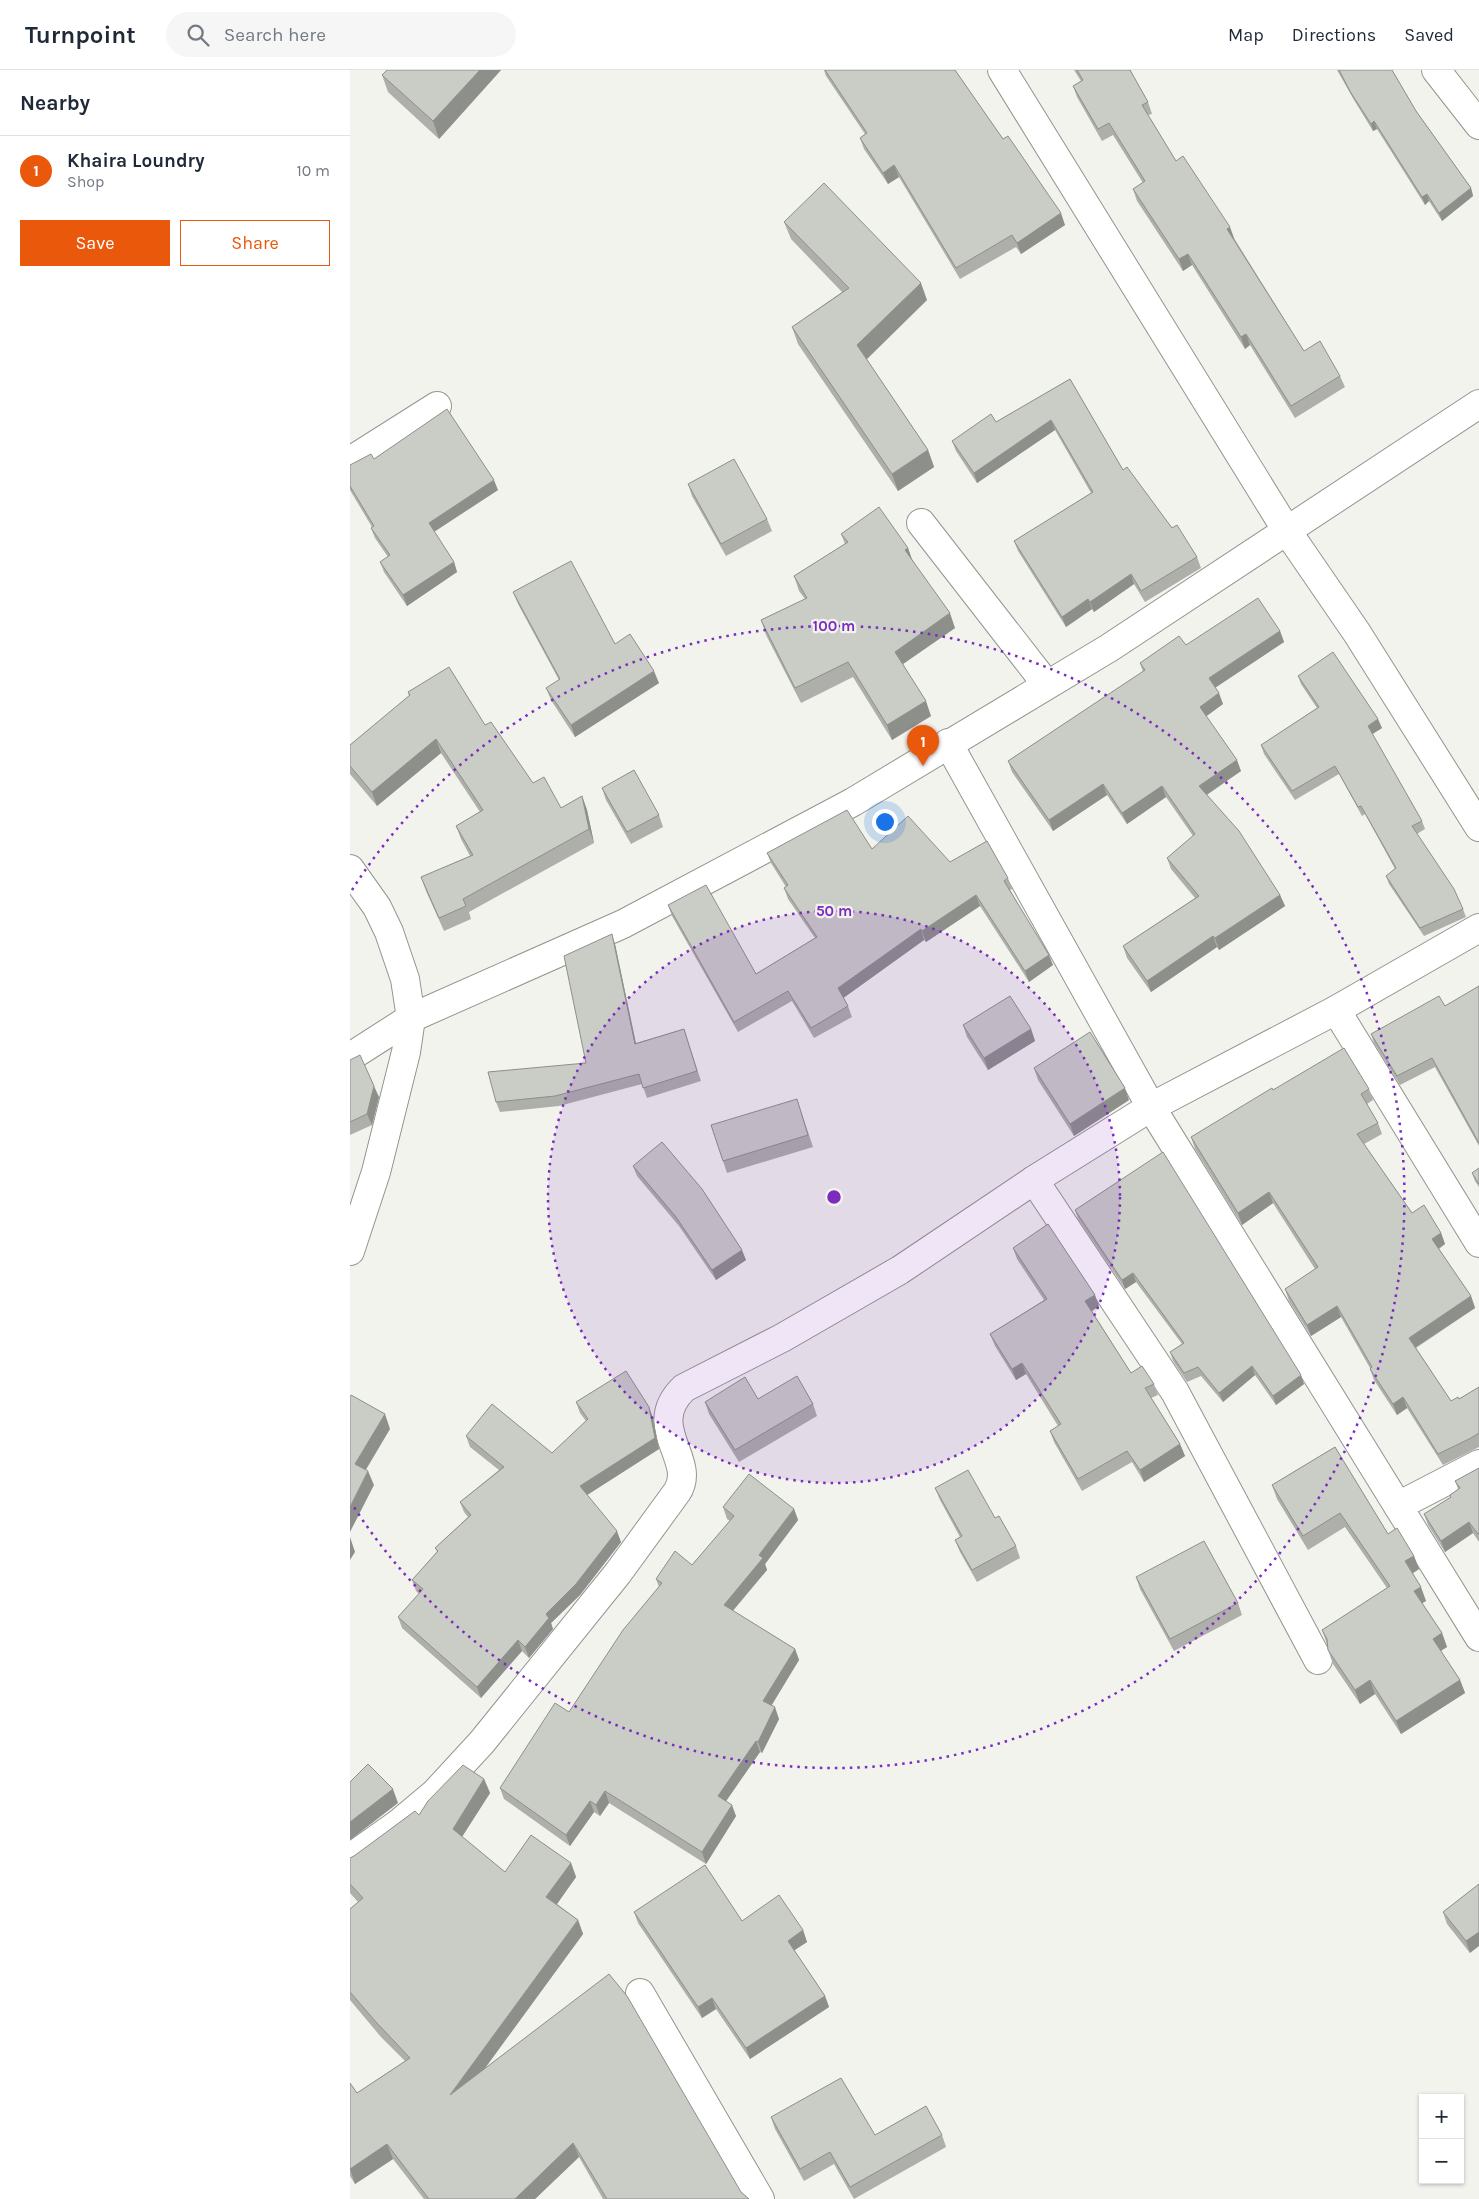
<!DOCTYPE html>
<html lang="en">
<head>
<meta charset="utf-8">
<style>
	body { margin:0; font-family:Karla,sans-serif; background:#f6f6f7; color:#1f2937 }
	.controls { position:absolute; right:15px; bottom:15px; display:grid; overflow:hidden; border-radius:0px; box-shadow:0 1px 4px #0004 }
	.controls button { width:45px; height:45px; display:grid; place-items:center; padding:0; border:0; border-bottom:1px solid #e0e1e3; background:#fff; color:#1f2937; font:25px sans-serif }
	.you { position:absolute; left:534px; top:751px; width:18px; height:18px; margin:-12px; border:4px solid #fff; border-radius:50%; background:#1a73e8; box-shadow:0 0 0 8px #1a73e833 }
	.badge { display:grid; place-items:center; width:32px; height:32px; border-radius:50%; background:#ea580c; color:#fff; font-size:16px; font-weight:700 }
	.pin { position:absolute; translate:-50% -41px; filter:drop-shadow(0 1px 2px #0008) }
	.pin::after { content:''; position:absolute; top:26px; width:18px; height:15px; background:inherit; clip-path:polygon(0 0,100% 0,50% 100%) }
	.list { margin:0; padding:0; list-style:none }
	h2 { display:flex; justify-content:space-between; align-items:center; height:65px; margin:0; padding:0 20px; font-size:21px }
	h2 small { font-size:16px; font-weight:400; color:#747a83 }
	.list li { display:grid; grid-template-columns:32px 1fr auto; gap:15px; align-items:center; box-sizing:border-box; height:70px; padding:0 20px; border-top:1px solid #e0e1e3 }
	.list b { display:block; font-size:19px; white-space:nowrap }
	.list p { margin:0; font-size:16px; white-space:nowrap; color:#747a83 }
	.list em { font-size:16px; font-style:normal; color:#747a83 }
	.actions { display:flex; gap:10px; padding:15px 20px }
	.actions a { flex:1; padding:11px 0; border:1px solid #ea580c; border-radius:0px; text-align:center; font-size:18px; color:#ea580c }
	.actions .main { background:#ea580c; color:#fff }
	.icon { flex:none; width:28px; height:28px; fill:none; stroke:currentColor; stroke-width:2; stroke-linecap:round; stroke-linejoin:round }
	.map { position:relative; flex:none; width:1129px; height:2129px; overflow:hidden }
	header { display:flex; align-items:center; gap:30px; box-sizing:border-box; height:70px; padding:0 25px; background:#fff; border-bottom:1px solid #e0e1e3 }
	header strong { font-size:24px }
	nav { display:flex; gap:28px; margin-inline-start:auto; font-size:18px }
	.search { width:350px; height:45px; background:#f6f6f7; display:flex; align-items:center; gap:12px; box-sizing:border-box; padding:0 18px; border-radius:28px; color:#747a83; font-size:19px }
	main { display:flex }
	aside { flex:1; background:#fff }
	.map>svg:first-child { display:block }
	.lines { fill:none; stroke-linecap:round; stroke-linejoin:round }
	.street-casing { stroke:#93958f; stroke-width:30 }
	.street { stroke:#fff; stroke-width:28 }
	.wall { fill:#aeafaa }
	.shaded-wall { fill:#8d8f8b }
	.building { fill:#caccc6; stroke:#8d8f8b }
	.ring { fill:none; stroke:#7b2cbf; stroke-width:2.5; stroke-dasharray:2.5 5 }
	.centre { fill:#7b2cbf; stroke:#f2f3ed; stroke-width:2.5 }
	.ring-label { font-size:15px; text-anchor:middle; font-weight:bold; fill:#7b2cbf; stroke:#f2f3ed; stroke-width:4.5; stroke-linejoin:round; paint-order:stroke }
</style>
</head>
<body>
<header>
<strong>Turnpoint</strong>
<div class="search"><svg class="icon" aria-label="search" viewBox="0 0 24 24"><circle cx="10" cy="10" r="6"/><path d="M15 15l6 6"/></svg>Search here</div>
<nav><a>Map</a><a>Directions</a><a>Saved</a></nav>
</header>
<main>
<aside>
<h2>Nearby<small></small></h2>
<ul class="list">
<li><span class="badge">1</span><div><b>Khaira Loundry</b><p>Shop</p></div><em>10 m</em></li>
</ul>
<div class="actions"><a class="main">Save</a><a>Share</a></div>
</aside>
<div class="map">
<svg width="1129" height="2129" viewBox="0 0 1129 2129">
	<rect width="100%" height="100%" fill="#f2f3ed"/>
	<g class="lines">
		<defs>
			<g id="street">
				<path d="M652 0 937 461 1007 563 1129 757"/>
				<path d="M1086 0 1129 55"/>
				<path d="M0 391 87 336"/>
				<path d="M571 453 697 615"/>
				<path d="M598 673 801 1037 1129 1567"/>
				<path d="M0 799 27 837 39 862 55 909 61 948 56 982 26 1102 0 1181"/>
				<path d="M986 940 1129 1173"/>
				<path d="M0 987 61 948 273 854 503 732 759 578 1129 334"/>
				<path d="M684 1110 825 1322 968 1590"/>
				<path d="M1048 1436 1129 1394"/>
				<path d="M0 1788 48 1754 85 1723 132 1672 268 1503 327 1422C348 1390 293 1357 334 1318L432 1268 550 1200 684 1110 801 1037 986 940 1129 858"/>
				<path d="M290 1923 410 2129"/>
			</g>
		</defs>
		<use href="#street" class="street-casing"/>
		<use href="#street" class="street"/>
	</g>
	<g class="wall">
		<path d="M151 0 89 69 38 22 32 5Z"/>
		<path d="M474 0H605L653 69 715 155 671 184 666 177 610 209 549 107 538 114 514 79 510 68 515 64 476 6Z"/>
		<path d="M724 0H780L798 32 802 44 798 45 826 91 884 168 954 281 990 306 995 317 945 348 900 275 895 279 842 195 833 201 787 131 783 119 793 113 763 65 752 71 727 27 723 16 731 11Z"/>
		<path d="M987 0H1042L1066 41 1121 118 1123 126 1092 151 1079 131 1075 135 1027 59 1023 61 1004 30Z"/>
		<path d="M434 152 577 230 516 289 578 380 584 397 548 421 448 274 442 257 492 222 441 169Z"/>
		<path d="M720 309 773 400 847 487 851 498 795 532 784 514 744 542 742 539 716 557 668 481 664 471 741 423 705 360 627 413 606 381 602 371 646 352Z"/>
		<path d="M24 389 148 420 84 462 104 492 107 502 57 536 34 502 30 492 38 487 25 468 21 458 22 457 0 420V395Z"/>
		<path d="M338 414 417 449 422 461 376 486 342 426Z"/>
		<path d="M491 464 558 478 563 492 605 558 553 594 581 646 542 670 503 607 451 633 416 565 411 550 455 529 449 521 444 506 495 474Z"/>
		<path d="M163 522 265 574 309 613 225 667 201 630 196 618 209 610 168 534Z"/>
		<path d="M930 561 934 572 865 618 873 634 856 646 891 701 857 725 930 825 935 836 869 880 867 877 801 922 777 888 773 876 845 828 821 799 817 788 843 766 816 727 777 754 757 725 703 761 662 702 658 691 793 602 790 593 836 575Z"/>
		<path d="M948 606 1032 658 1022 664 1072 751 1075 759 1067 764 1113 839 1116 847 1074 866 1039 814 1036 806 1045 799 1015 744 1012 746 989 704 945 730 914 684 911 675 967 638 951 614Z"/>
		<path d="M58 622 135 655 183 713 211 738 232 726 237 740 244 773 119 842 121 849 94 861 76 821 71 807 120 786 111 769 106 756 130 742 91 683 27 736 0 704V675L59 626Z"/>
		<path d="M252 718 309 745 313 757 281 774 256 730Z"/>
		<path d="M522 779 600 792 658 808 662 819 660 820 703 895 679 912 630 836 576 872 574 870 493 928 498 936 502 947 464 968 442 931 388 962 322 846 318 835 406 904 465 868 438 829 434 818 436 817 421 793 417 783Z"/>
		<path d="M265 874 286 973 334 959 351 1011 297 1028 292 1014 209 1036 150 1042 146 1032 236 993Z"/>
		<path d="M1129 916V1076L1085 997 1050 1015 1024 973 1021 964 1095 936Z"/>
		<path d="M613 955 681 959 685 971 638 1000 617 967Z"/>
		<path d="M0 990 29 1027 22 1055 0 1065Z"/>
		<path d="M684 998 779 1030 724 1066 688 1010Z"/>
		<path d="M1019 1019 1023 1030 1017 1034 1028 1053 1032 1064 1014 1074 1062 1143 1091 1163 1095 1174 1089 1179 1121 1226 1125 1238 1066 1278 1101 1331 1109 1329 1129 1317V1377L1093 1395 1057 1338 1047 1345 1024 1310 1020 1299V1298L991 1247 961 1266 939 1231 935 1219 965 1199 923 1133 892 1155 845 1079 841 1067 923 1020Z"/>
		<path d="M451 1041 463 1077 377 1103 373 1091Z"/>
		<path d="M283 1096 396 1190 366 1210 329 1156 287 1106Z"/>
		<path d="M1129 1098V1117L1125 1111 1122 1103Z"/>
		<path d="M725 1140 954 1314 926 1335 905 1305 873 1332 851 1306 837 1312 823 1291 820 1282 832 1274 786 1212 775 1219 728 1149Z"/>
		<path d="M663 1178 749 1236 742 1241 781 1303 804 1314 808 1325 801 1328 830 1374 835 1386 794 1412 782 1392 732 1421 704 1372 700 1361 708 1356 676 1304 666 1310 645 1276 640 1264 694 1230 667 1189Z"/>
		<path d="M408 1329 463 1334 467 1346 389 1392 359 1344 355 1332Z"/>
		<path d="M226 1332 303 1348 309 1379 237 1425 271 1472 230 1525 201 1553 203 1559 179 1588 172 1581 131 1628 52 1558 48 1547 69 1524 66 1521 62 1510 87 1482 85 1478 118 1447 114 1442 110 1432 149 1400 120 1377 116 1366 202 1383 236 1351 230 1343Z"/>
		<path d="M985 1377 1038 1464 1064 1486 1069 1499 1063 1503 1076 1531 1072 1533 1092 1563 1097 1577 1091 1581 1110 1610 1115 1623 1051 1664 1025 1624 1010 1634 983 1594 978 1580 977 1574 972 1560 1037 1518 995 1457 958 1480 927 1429 922 1415Z"/>
		<path d="M1129 1398V1472L1123 1463 1095 1482 1078 1455 1074 1444 1101 1427 1100 1425 1108 1419 1105 1411Z"/>
		<path d="M585 1418 645 1448 666 1476 670 1488 627 1512 610 1482 605 1470 610 1467 590 1430Z"/>
		<path d="M373 1437 444 1439 448 1450 415 1494 417 1500 383 1541 445 1579 449 1590 421 1635 429 1649 412 1683 410 1682 376 1731 386 1746 356 1794 259 1733 250 1746 244 1742 220 1776 154 1729 150 1718 219 1642 309 1517 306 1509 342 1495 380 1451 377 1449Z"/>
		<path d="M786 1507 888 1533 892 1545 824 1581 790 1519Z"/>
		<path d="M134 1709 140 1723 112 1767 155 1802 221 1793 226 1807 207 1834 228 1850 233 1864 136 1997 391 2122 399 2129H253L229 2087 185 2129H74L43 2089 5 2114 0 2106V2013L7 2023 55 1991 31 1967 0 1930V1839L8 1832 0 1823V1788L4 1786 69 1745Z"/>
		<path d="M1129 1814 1120 1883 1097 1854 1093 1842Z"/>
		<path d="M284 1842 392 1851 453 1860 457 1872 444 1880 475 1926 479 1937 400 1989 366 1939 352 1948 288 1853Z"/>
		<path d="M421 2047 525 2065H592L596 2077 504 2129 484 2094 454 2111 425 2059Z"/>
	</g>
	<g class="shaded-wall">
		<path d="M130 0H151L89 69 83 51Z"/>
		<path d="M1024 51 1027 59 1023 61 1021 54Z"/>
		<path d="M544 95 549 107 538 114 533 103Z"/>
		<path d="M1121 118 1123 126 1092 151 1089 143Z"/>
		<path d="M1077 124 1079 131 1075 135 1072 127Z"/>
		<path d="M711 143 715 155 671 184 667 173Z"/>
		<path d="M880 157 884 168 881 170 877 159Z"/>
		<path d="M838 184 842 195 833 201 829 189Z"/>
		<path d="M571 213 577 230 513 293 507 275Z"/>
		<path d="M896 264 900 275 895 279 891 267Z"/>
		<path d="M701 350 705 360 627 413 624 403Z"/>
		<path d="M578 380 584 397 548 421 542 404Z"/>
		<path d="M144 410 148 420 82 463 79 453Z"/>
		<path d="M558 478 563 493 555 480Z"/>
		<path d="M104 492 107 502 57 536 53 525Z"/>
		<path d="M781 504 784 514 744 542 740 532Z"/>
		<path d="M738 529 742 539 716 557 712 547Z"/>
		<path d="M600 543 605 558 550 596 545 582Z"/>
		<path d="M930 561 934 572 863 619 859 608Z"/>
		<path d="M304 601 309 613 225 667 221 655Z"/>
		<path d="M869 623 873 634 854 648 850 637Z"/>
		<path d="M576 631 581 646 542 670 537 655Z"/>
		<path d="M1028 649 1032 658 1021 665 1018 656Z"/>
		<path d="M86 669 91 683 27 736 22 722Z"/>
		<path d="M887 690 891 701 853 727 849 716Z"/>
		<path d="M753 714 757 725 703 761 699 750Z"/>
		<path d="M812 716 816 727 777 754 772 743Z"/>
		<path d="M232 726 237 740 244 773 239 759Z"/>
		<path d="M626 825 630 836 576 872 572 861Z"/>
		<path d="M930 825 935 836 869 880 865 868Z"/>
		<path d="M571 859 574 870 492 929 488 918Z"/>
		<path d="M262 864 265 874 288 984 285 974Z"/>
		<path d="M863 866 867 877 801 922 797 911Z"/>
		<path d="M699 885 703 895 679 912 675 901Z"/>
		<path d="M681 959 685 971 638 1000 634 988Z"/>
		<path d="M24 1016 29 1027 22 1055 17 1044Z"/>
		<path d="M775 1018 779 1030 724 1066 720 1054Z"/>
		<path d="M919 1122 923 1133 892 1155 888 1143Z"/>
		<path d="M1091 1163 1095 1174 1086 1180 1082 1169Z"/>
		<path d="M392 1180 396 1190 366 1210 362 1200Z"/>
		<path d="M783 1203 786 1212 775 1219 772 1210Z"/>
		<path d="M745 1225 749 1236 739 1243 735 1231Z"/>
		<path d="M1121 1226 1125 1238 1063 1279 1059 1268Z"/>
		<path d="M987 1236 991 1247 961 1266 957 1255Z"/>
		<path d="M672 1293 676 1304 666 1310 662 1299Z"/>
		<path d="M902 1296 905 1305 873 1332 869 1323Z"/>
		<path d="M951 1305 954 1314 926 1335 923 1326Z"/>
		<path d="M1053 1327 1057 1338 1047 1345 1043 1334Z"/>
		<path d="M299 1337 303 1348 309 1379 234 1427 230 1416Z"/>
		<path d="M35 1344 40 1359 11 1408 5 1394Z"/>
		<path d="M830 1374 835 1386 794 1412 790 1400Z"/>
		<path d="M18 1401 24 1415 0 1462V1437Z"/>
		<path d="M444 1439 448 1450 415 1494 417 1500 378 1546 374 1535 409 1485Z"/>
		<path d="M1119 1452 1123 1463 1095 1482 1091 1471Z"/>
		<path d="M267 1461 271 1472 230 1525 201 1553 203 1559 179 1588 175 1577 196 1544Z"/>
		<path d="M0 1467 5 1482 0 1490Z"/>
		<path d="M1064 1486 1069 1499 1060 1505 1055 1491Z"/>
		<path d="M1071 1517 1076 1531 1069 1535 1064 1521Z"/>
		<path d="M1092 1563 1097 1577 1088 1582 1083 1569Z"/>
		<path d="M168 1570 172 1581 131 1628 127 1617Z"/>
		<path d="M445 1579 449 1590 417 1643 413 1631Z"/>
		<path d="M1020 1610 1025 1624 1010 1634 1005 1620Z"/>
		<path d="M1110 1610 1115 1623 1051 1664 1046 1651Z"/>
		<path d="M425 1637 429 1649 412 1683 408 1672Z"/>
		<path d="M406 1671 410 1682 372 1737 368 1726Z"/>
		<path d="M134 1709 140 1723 108 1773 103 1759Z"/>
		<path d="M43 1719 48 1733 0 1770V1752Z"/>
		<path d="M255 1721 259 1733 250 1746 246 1735Z"/>
		<path d="M240 1731 244 1742 220 1776 216 1765Z"/>
		<path d="M382 1735 386 1746 356 1794 352 1782Z"/>
		<path d="M221 1793 226 1807 202 1841 196 1827Z"/>
		<path d="M228 1850 233 1864 105 2039 100 2025Z"/>
		<path d="M453 1860 457 1872 442 1882 438 1871Z"/>
		<path d="M1129 1862V1876L1120 1883 1116 1871Z"/>
		<path d="M475 1926 479 1937 400 1989 396 1978Z"/>
		<path d="M362 1928 366 1939 352 1948 348 1937Z"/>
		<path d="M223 2073 229 2087 185 2129H165Z"/>
		<path d="M37 2074 43 2089 5 2114 0 2099Z"/>
	</g>
	<g class="building">
		<path d="M37 0H130L83 51 32 5Z"/>
		<path d="M475 0H605L653 69 658 66 711 143 667 173 662 165 606 198 544 95 533 103 510 68 517 63Z"/>
		<path d="M727 0H780L798 32 792 35 826 91 833 86 880 157 877 159 954 281 970 271 990 306 941 336 896 264 891 267 838 184 829 189 783 119 795 111 759 53 748 59 723 16 733 10Z"/>
		<path d="M989 0H1042L1066 41 1121 118 1089 143 1077 124 1072 127 1024 51 1021 54 1001 23Z"/>
		<path d="M474 113 571 213 507 275 578 380 542 404 442 257 499 218 434 152Z"/>
		<path d="M720 309 773 400 777 397 822 458 827 455 847 487 791 521 781 504 740 532 738 529 712 547 664 471 743 422 701 350 624 403 602 371 641 344 646 352Z"/>
		<path d="M97 339 144 410 79 453 104 492 53 525 30 492 40 485 21 458 24 456 0 416V395L21 384 24 389Z"/>
		<path d="M384 389 417 449 371 474 338 414Z"/>
		<path d="M529 437 558 478 555 480 600 543 545 582 576 631 537 655 498 592 445 618 411 550 457 528 444 506 498 472 491 464Z"/>
		<path d="M221 491 265 574 280 564 304 601 221 655 196 618 210 609 163 522Z"/>
		<path d="M908 528 930 561 859 608 869 623 850 637 887 690 849 716 889 761 930 825 865 868 863 866 797 911 773 876 849 826 817 788 845 764 812 716 772 743 753 714 699 750 658 691 795 600 790 593 829 566 836 575Z"/>
		<path d="M983 582 1028 649 1018 656 1072 751 1062 756 1104 819 1113 839 1070 858 1036 806 1046 798 1011 736 1008 737 985 696 942 721 911 675 969 637 948 606Z"/>
		<path d="M99 597 135 655 141 652 183 713 194 707 211 738 232 726 239 759 113 829 116 836 89 848 71 807 123 785 106 756 133 740 86 669 22 722 0 696V675L60 625 58 622Z"/>
		<path d="M284 700 309 745 277 762 252 718Z"/>
		<path d="M497 740 522 779 558 746 600 792 637 771 658 808 654 811 699 885 675 901 626 825 572 861 571 859 488 918 498 936 461 958 438 921 384 952 318 835 356 815 406 904 467 867 434 818 438 815 417 783Z"/>
		<path d="M262 864 285 974 334 959 347 1001 293 1018 289 1004 205 1026 146 1032 138 1002 236 993 214 886Z"/>
		<path d="M1129 916V1073L1082 988 1047 1006 1021 964 1089 926 1095 936Z"/>
		<path d="M660 926 681 959 634 988 613 955Z"/>
		<path d="M740 962 775 1018 720 1054 684 998Z"/>
		<path d="M994 978 1019 1019 1011 1024 1028 1053 1007 1064 1062 1143 1074 1135 1091 1163 1082 1169 1121 1226 1059 1268 1101 1331 1108 1327 1109 1329 1129 1317V1363L1121 1368 1088 1384 1053 1327 1043 1334 1020 1299 1022 1297 987 1236 957 1255 935 1219 968 1197 919 1122 888 1143 841 1067 922 1018 923 1020Z"/>
		<path d="M10 985 24 1016 17 1044 0 1052V990Z"/>
		<path d="M447 1029 458 1065 373 1091 361 1055Z"/>
		<path d="M312 1072 352 1119 392 1180 362 1200 326 1147 283 1096Z"/>
		<path d="M813 1082 951 1305 923 1326 902 1296 869 1323 848 1297 834 1303 820 1282 834 1273 783 1203 772 1210 725 1140Z"/>
		<path d="M1129 1098V1114L1122 1103Z"/>
		<path d="M698 1154 745 1225 735 1231 781 1303 792 1296 804 1314 795 1318 830 1374 790 1400 777 1381 728 1409 700 1361 711 1354 672 1293 662 1299 640 1264 697 1229 663 1178Z"/>
		<path d="M276 1301 299 1337 305 1368 230 1416 267 1461 226 1514 196 1544 199 1548 175 1577 168 1570 127 1617 48 1547 73 1519 62 1510 88 1481 85 1478 121 1445 110 1432 154 1397 116 1366 142 1334 202 1383 238 1349 226 1332Z"/>
		<path d="M447 1306 463 1334 385 1380 355 1332 395 1307 408 1329Z"/>
		<path d="M1 1325 35 1344 5 1394 18 1401 0 1437V1327Z"/>
		<path d="M985 1377 1038 1464 1047 1458 1064 1486 1055 1491 1071 1517 1064 1521 1092 1563 1083 1569 1110 1610 1046 1651 1020 1610 1005 1620 978 1580 977 1569 972 1560 1040 1516 990 1443 953 1466 922 1415Z"/>
		<path d="M1129 1398V1463L1128 1464 1119 1452 1091 1471 1074 1444 1101 1427 1100 1425 1110 1418 1105 1411Z"/>
		<path d="M618 1400 645 1448 649 1446 666 1476 622 1500 605 1470 612 1466 585 1418Z"/>
		<path d="M399 1404 444 1439 409 1485 413 1488 374 1535 445 1579 413 1631 425 1637 408 1672 406 1671 368 1726 382 1735 352 1782 255 1721 246 1735 240 1731 216 1765 150 1718 205 1633 219 1642 273 1560 312 1513 306 1509 325 1481 342 1495 384 1446 373 1437Z"/>
		<path d="M854 1471 888 1533 820 1569 786 1507Z"/>
		<path d="M18 1694 43 1719 0 1752V1712Z"/>
		<path d="M113 1695 134 1709 103 1759 155 1802 181 1765 221 1793 196 1827 228 1850 100 2025 259 1904 277 1926 391 2122 399 2129H257L223 2073 165 2129H79L37 2074 0 2099V2013L7 2023 60 1988 26 1952 0 1922V1839L13 1828 0 1814V1788L4 1786 65 1741 69 1745 78 1731Z"/>
		<path d="M355 1795 392 1851 429 1825 453 1860 438 1871 475 1926 396 1978 362 1928 348 1937 284 1842Z"/>
		<path d="M1129 1814V1862L1116 1871 1093 1842Z"/>
		<path d="M491 2008 525 2065 576 2036 592 2065 500 2117 480 2082 450 2099 421 2047Z"/>
	</g>
	<circle cx="484" cy="1127" r="286" fill="#7b2cbf" fill-opacity=".12"/>
	<g class="ring">
		<circle cx="484" cy="1127" r="286"/>
		<path d="M2 820A571 571 0 1 1 2 1434"/>
	</g>
	<circle cx="484" cy="1127" r="8" class="centre"/>
	<g class="ring-label">
		<text x="484" y="561">100 m</text>
		<text x="484" y="846">50 m</text>
	</g>
</svg>
<div class="controls">
<button>+</button>
<button>−</button>
</div>
<div class="you"></div>
<div class="pin badge" style="left:573px;top:696px">1</div>
</div>
</main>
</body>
</html>
